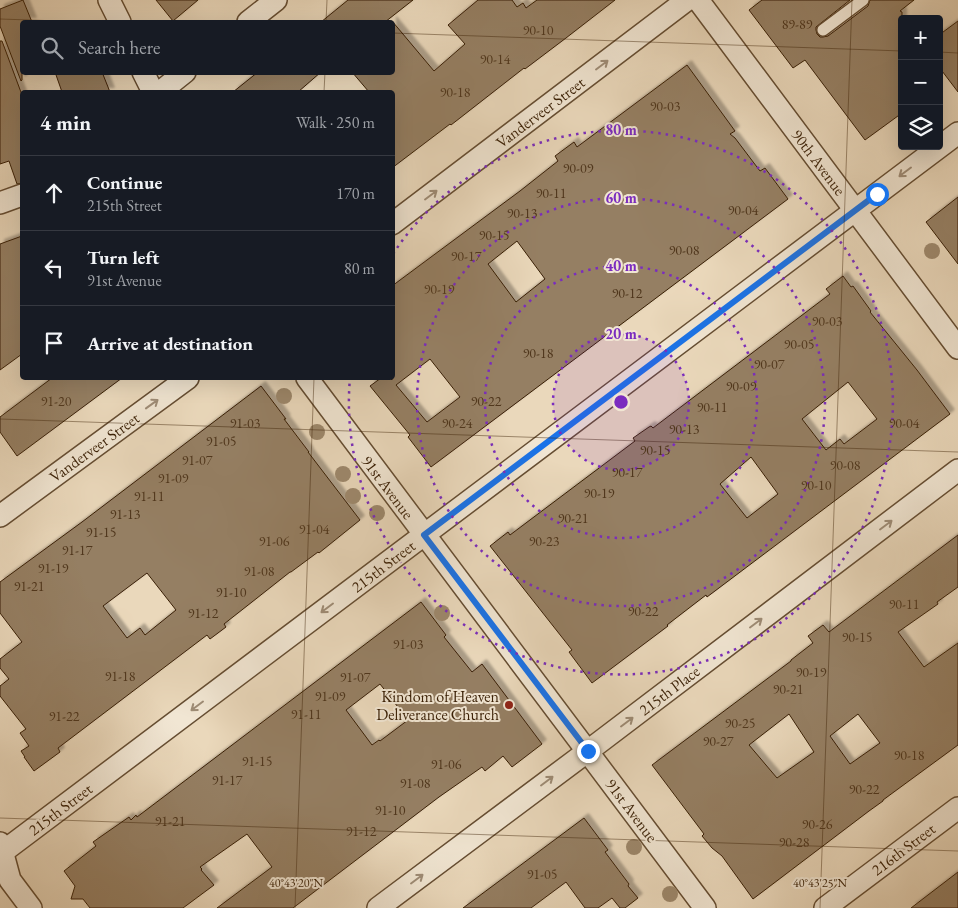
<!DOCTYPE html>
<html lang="en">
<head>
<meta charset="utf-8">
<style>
	body { margin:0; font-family:"EB Garamond",serif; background:#20242c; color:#f1f3f6 }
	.controls { position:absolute; right:15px; top:15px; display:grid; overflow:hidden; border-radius:5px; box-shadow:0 5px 20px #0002 }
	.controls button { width:45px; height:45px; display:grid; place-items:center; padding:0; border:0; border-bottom:1px solid #363941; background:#171b24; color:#f1f3f6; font:25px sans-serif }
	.stop { position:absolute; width:15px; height:15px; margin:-11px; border:4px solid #1a73e8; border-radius:50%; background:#fff }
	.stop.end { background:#1a73e8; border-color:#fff; box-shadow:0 1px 5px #0008 }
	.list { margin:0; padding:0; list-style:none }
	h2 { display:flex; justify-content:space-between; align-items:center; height:65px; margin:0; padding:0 20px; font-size:21px }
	h2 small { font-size:16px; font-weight:400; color:#9ea1a6 }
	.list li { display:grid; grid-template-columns:32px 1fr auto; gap:15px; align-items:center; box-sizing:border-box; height:75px; padding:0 20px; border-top:1px solid #363941 }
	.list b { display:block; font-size:19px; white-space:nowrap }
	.list p { margin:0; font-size:16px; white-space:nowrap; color:#9ea1a6 }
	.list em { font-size:16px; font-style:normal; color:#9ea1a6 }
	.icon { flex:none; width:28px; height:28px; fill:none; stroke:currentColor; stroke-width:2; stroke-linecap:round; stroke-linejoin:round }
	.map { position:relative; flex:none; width:958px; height:908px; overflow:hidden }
	.search { position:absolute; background:#171b24; box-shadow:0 5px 20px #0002; left:20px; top:20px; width:375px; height:55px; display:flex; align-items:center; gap:12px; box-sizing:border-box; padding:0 18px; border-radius:5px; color:#9ea1a6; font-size:19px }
	.panel { position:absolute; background:#171b24; box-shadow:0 5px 20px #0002; left:20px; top:90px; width:375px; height:290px; border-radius:5px }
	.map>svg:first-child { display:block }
	.building { fill:#957f64; stroke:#391f05; fill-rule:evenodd; filter:url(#shadow) }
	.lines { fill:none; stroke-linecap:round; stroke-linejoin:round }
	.service-casing { stroke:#654d32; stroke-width:14 }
	.minor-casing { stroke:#654d32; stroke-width:24 }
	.service { stroke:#f1e6d3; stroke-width:11 }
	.minor { stroke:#f1e6d3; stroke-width:21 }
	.tree { fill:#9d886c }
	.oneway { stroke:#9e8c76 }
	.route { stroke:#1a73e8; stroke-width:6 }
	.ticks { fill:none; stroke:#391f05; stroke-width:1; stroke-opacity:0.45 }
	.ring { fill:none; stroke:#7b2cbf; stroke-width:2.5; stroke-dasharray:2.5 5 }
	.poi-dot { fill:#8f2418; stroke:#f1e6d3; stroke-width:2 }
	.labels { text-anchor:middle; stroke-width:4; stroke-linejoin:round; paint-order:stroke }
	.number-label { font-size:14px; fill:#50371d }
	.street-label { font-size:16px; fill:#391f05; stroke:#f1e6d3 }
	.poi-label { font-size:16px; fill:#391f05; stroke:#f1e6d3; text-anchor:end }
	.ticks-label { font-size:12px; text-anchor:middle; fill:#391f05; stroke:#f1e6d3; stroke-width:4; stroke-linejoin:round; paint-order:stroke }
	.centre { fill:#7b2cbf; stroke:#f1e6d3; stroke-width:2.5 }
	.ring-label { font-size:15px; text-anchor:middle; font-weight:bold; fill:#7b2cbf; stroke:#f1e6d3; stroke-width:4; stroke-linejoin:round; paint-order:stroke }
</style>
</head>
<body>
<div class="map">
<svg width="958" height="908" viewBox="0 0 958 908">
	<defs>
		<filter id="shadow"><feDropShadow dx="4.5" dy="-4.5" stdDeviation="1" flood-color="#0004"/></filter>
	</defs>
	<rect width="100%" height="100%" fill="#ead8bb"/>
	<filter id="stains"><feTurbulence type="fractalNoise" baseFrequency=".004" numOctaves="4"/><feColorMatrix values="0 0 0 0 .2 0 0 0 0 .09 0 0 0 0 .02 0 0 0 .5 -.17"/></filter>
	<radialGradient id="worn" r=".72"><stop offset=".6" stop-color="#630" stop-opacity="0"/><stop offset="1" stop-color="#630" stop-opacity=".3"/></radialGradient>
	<g class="building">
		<path d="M23 0 32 22H22V80L21 81 0 26V9Z"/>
		<path d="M156 0H198L173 21Z"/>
		<path d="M348 0H413L385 22H321Z"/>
		<path d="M478 0H512L517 7 523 3 526 8 537 0H615L566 38 525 69 524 68 451 125 450 124 392 168V92H369L352 72H392V21L434 71 465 44 448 25Z"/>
		<path d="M762 0H850L816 27V30L817 34 820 37H823L828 36 868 6 870 0H914L900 11 902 12V113L865 140 805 60 793 68 749 10Z"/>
		<path d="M958 21V92L939 67V35Z"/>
		<path d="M0 41H2L22 95V183L17 184 9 161 0 164Z"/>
		<path d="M687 65 735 131 730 134 735 138 760 171 765 168 788 199 431 467 408 437 410 435 370 386 381 378H390L392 380V286L520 191 558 161 555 156 574 142 577 147ZM517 241 545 279 516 302 488 264ZM430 359 460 397 427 422 396 385Z"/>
		<path d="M55 72H102L110 92H62Z"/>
		<path d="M258 72H321L298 92H233Z"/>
		<path d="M958 197V264L926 222Z"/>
		<path d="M22 236V354L0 370V244Z"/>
		<path d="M843 276 851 287 853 286 871 311 870 312 917 370 950 414 707 597 706 595 667 625 668 626 592 683 569 652 572 650 490 546 508 532 510 535 635 441 633 438 649 427 651 426 653 428 830 294 826 289ZM848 382 877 419 844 444 840 439 826 450 802 419ZM751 457 778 494 747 518 720 484Z"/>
		<path d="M52 378H122L17 456 0 432V417Z"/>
		<path d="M261 386 286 419H284L309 452H308L360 520 319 553 318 552 291 572H290L252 602 224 624 226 627 210 639 207 635 58 748 60 752 34 771 24 757H25L21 751 29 746 20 733 26 729 0 696V686L9 679 0 668V659L22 642 0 613V582L82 522ZM147 573 176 610 145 635 140 628 127 638 103 606Z"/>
		<path d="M958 535V587L937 602 938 604 898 632 924 667 958 643V745L883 800V801L869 811 753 899 722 856 712 848 702 836 704 834 652 765 791 661V660L813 643 808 636 823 625 829 632ZM789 714 814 752 777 778 749 745ZM858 714 880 743 850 764 830 736Z"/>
		<path d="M421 602 446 635 444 637 472 672 482 664 542 744 512 767 503 756 485 771 482 767 439 797 293 908H217L272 867 247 834 200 867 202 869 201 870 214 885 183 908H90L83 899H71L75 886 64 871 96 846 93 842 129 817 131 820 136 815 137 817ZM380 684 408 720 380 741 379 740 372 745 346 710Z"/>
		<path d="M584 818 608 850 605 852 629 884 628 886 638 898 625 908H620L612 898 598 908H585L566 882 531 908H463Z"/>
		<path d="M958 872V908H911Z"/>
	</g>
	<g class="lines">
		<defs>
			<path id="service" d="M823 30 863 0"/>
			<g id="minor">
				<path d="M109 0 120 22"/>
				<path d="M698 0 958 348"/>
				<path d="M248 22 276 0"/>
				<path d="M143 72 153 92"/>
				<path d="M160 92 185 72"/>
				<path d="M0 203 22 195"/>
				<path d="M392 224 687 0"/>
				<path d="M307 378 705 908"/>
				<path d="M0 516 188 378"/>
				<path d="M0 843 10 880 31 908"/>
				<path d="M0 854 958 133"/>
				<path d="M378 908 588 751 958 470"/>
				<path d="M825 908 958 808"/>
			</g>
		</defs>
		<use href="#service" class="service-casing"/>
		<use href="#minor" class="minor-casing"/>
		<use href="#service" class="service"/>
		<use href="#minor" class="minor"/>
	</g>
	<g class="tree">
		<circle cx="932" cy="251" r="8"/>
		<circle cx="284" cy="396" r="8"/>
		<circle cx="317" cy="432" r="8"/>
		<circle cx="343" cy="474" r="8"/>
		<circle cx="353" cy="496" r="8"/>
		<circle cx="377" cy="513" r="8"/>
		<circle cx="442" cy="613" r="8"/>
		<circle cx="634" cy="847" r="8"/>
		<circle cx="670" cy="894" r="8"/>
	</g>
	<defs><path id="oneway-shaft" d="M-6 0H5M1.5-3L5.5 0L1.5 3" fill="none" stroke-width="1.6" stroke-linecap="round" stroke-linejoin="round" transform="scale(1.25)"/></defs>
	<g class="oneway">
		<use href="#oneway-shaft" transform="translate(602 65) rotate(-37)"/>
		<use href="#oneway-shaft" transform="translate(905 172) rotate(143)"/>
		<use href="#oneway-shaft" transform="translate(431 195) rotate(-37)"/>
		<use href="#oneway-shaft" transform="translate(152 404) rotate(-36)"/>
		<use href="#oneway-shaft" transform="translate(886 525) rotate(-37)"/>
		<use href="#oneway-shaft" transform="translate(327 608) rotate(143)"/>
		<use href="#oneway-shaft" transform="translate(756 623) rotate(-37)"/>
		<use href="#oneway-shaft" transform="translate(197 706) rotate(143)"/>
		<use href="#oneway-shaft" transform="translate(627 722) rotate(-37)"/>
		<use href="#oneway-shaft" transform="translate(547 781) rotate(-37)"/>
		<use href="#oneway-shaft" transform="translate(417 879) rotate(-37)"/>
	</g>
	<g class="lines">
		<path class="route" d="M588 751 424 535 877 194"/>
	</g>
	<path class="ticks" d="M0 19 89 22M326 22 327 0M392 33 902 51M939 52 958 53M324 92 325 72M0 419 958 452M0 818 958 851M295 908 314 378M820 908 852 0"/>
	<circle cx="621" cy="402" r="68" fill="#7b2cbf" fill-opacity=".12"/>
	<g class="ring">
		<circle cx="621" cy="402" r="68"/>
		<circle cx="621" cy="402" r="136"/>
		<circle cx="621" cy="402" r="204"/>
		<path d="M393 254A272 272 0 1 1 350 378"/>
	</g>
	<circle class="poi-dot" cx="509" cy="705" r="5"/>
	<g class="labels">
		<g class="number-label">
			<text x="797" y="29">89-89</text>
			<text x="538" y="35">90-10</text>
			<text x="495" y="64">90-14</text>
			<text x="455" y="97">90-18</text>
			<text x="665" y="111">90-03</text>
			<text x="578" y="173">90-09</text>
			<text x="551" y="198">90-11</text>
			<text x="743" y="215">90-04</text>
			<text x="522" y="218">90-13</text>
			<text x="494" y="240">90-15</text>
			<text x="684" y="255">90-08</text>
			<text x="466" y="261">90-17</text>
			<text x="439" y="294">90-19</text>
			<text x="627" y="298">90-12</text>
			<text x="827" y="326">90-03</text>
			<text x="799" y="349">90-05</text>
			<text x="538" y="358">90-18</text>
			<text x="769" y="369">90-07</text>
			<text x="741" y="391">90-09</text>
			<text x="56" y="406">91-20</text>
			<text x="486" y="406">90-22</text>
			<text x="712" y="412">90-11</text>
			<text x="245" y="428">91-03</text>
			<text x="457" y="428">90-24</text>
			<text x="904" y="428">90-04</text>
			<text x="684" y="434">90-13</text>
			<text x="221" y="446">91-05</text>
			<text x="655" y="455">90-15</text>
			<text x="197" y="465">91-07</text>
			<text x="845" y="470">90-08</text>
			<text x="627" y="477">90-17</text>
			<text x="173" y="483">91-09</text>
			<text x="816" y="490">90-10</text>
			<text x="599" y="498">90-19</text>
			<text x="149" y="501">91-11</text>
			<text x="125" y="519">91-13</text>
			<text x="573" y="523">90-21</text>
			<text x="314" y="534">91-04</text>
			<text x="101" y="537">91-15</text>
			<text x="274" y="546">91-06</text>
			<text x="544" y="546">90-23</text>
			<text x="77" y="555">91-17</text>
			<text x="53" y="573">91-19</text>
			<text x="259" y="576">91-08</text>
			<text x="29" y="591">91-21</text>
			<text x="231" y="597">91-10</text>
			<text x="904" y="609">90-11</text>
			<text x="643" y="616">90-22</text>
			<text x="203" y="618">91-12</text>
			<text x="857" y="642">90-15</text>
			<text x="408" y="649">91-03</text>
			<text x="811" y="677">90-19</text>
			<text x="120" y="681">91-18</text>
			<text x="355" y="682">91-07</text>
			<text x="788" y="694">90-21</text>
			<text x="330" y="701">91-09</text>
			<text x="306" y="719">91-11</text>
			<text x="64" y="721">91-22</text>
			<text x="740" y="728">90-25</text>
			<text x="718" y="746">90-27</text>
			<text x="909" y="760">90-18</text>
			<text x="257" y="766">91-15</text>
			<text x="446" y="769">91-06</text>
			<text x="227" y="785">91-17</text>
			<text x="415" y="788">91-08</text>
			<text x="864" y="794">90-22</text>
			<text x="390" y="815">91-10</text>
			<text x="170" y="826">91-21</text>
			<text x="817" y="829">90-26</text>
			<text x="361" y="836">91-12</text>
			<text x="794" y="847">90-28</text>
			<text x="542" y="879">91-05</text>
		</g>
		<g class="street-label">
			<text transform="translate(540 112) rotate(-37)" y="6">Vanderveer Street</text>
			<text transform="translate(819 162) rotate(53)" y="6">90th Avenue</text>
			<text transform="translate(94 447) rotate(-36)" y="6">Vanderveer Street</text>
			<text transform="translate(388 487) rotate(53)" y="6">91st Avenue</text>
			<text transform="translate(383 566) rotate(-37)" y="6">215th Street</text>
			<text transform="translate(669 690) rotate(-37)" y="6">215th Place</text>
			<text transform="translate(60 809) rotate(-37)" y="6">215th Street</text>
			<text transform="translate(632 810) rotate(53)" y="6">91st Avenue</text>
			<text transform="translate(903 849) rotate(-37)" y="6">216th Street</text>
		</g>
		<g class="poi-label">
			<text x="499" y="702">Kindom of Heaven<tspan x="499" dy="18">Deliverance Church</tspan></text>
		</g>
	</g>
	<g class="ticks-label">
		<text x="296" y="887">40°43'20"N</text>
		<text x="820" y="887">40°43'25"N</text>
	</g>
	<circle cx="621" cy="402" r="8" class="centre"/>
	<g class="ring-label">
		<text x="621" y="135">80 m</text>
		<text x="621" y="203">60 m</text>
		<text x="621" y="271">40 m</text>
		<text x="621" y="339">20 m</text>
	</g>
	<rect width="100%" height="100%" filter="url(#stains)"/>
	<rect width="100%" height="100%" fill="url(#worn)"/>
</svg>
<div class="controls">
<button>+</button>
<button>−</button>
<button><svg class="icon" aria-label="layers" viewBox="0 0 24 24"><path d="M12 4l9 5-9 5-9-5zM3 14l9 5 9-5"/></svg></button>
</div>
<div class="stop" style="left:877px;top:194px"></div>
<div class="stop end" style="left:588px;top:751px"></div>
<div class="search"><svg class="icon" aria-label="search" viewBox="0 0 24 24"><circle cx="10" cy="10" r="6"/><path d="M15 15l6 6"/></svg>Search here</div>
<section class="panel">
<h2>4 min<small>Walk · 250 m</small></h2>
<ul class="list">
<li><svg class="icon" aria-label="ahead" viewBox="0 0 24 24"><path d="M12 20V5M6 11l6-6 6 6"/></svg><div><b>Continue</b><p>215th Street</p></div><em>170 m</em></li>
<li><svg class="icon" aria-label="left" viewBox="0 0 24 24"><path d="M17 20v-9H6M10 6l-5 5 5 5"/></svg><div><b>Turn left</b><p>91st Avenue</p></div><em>80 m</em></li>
<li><svg class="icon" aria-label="arrive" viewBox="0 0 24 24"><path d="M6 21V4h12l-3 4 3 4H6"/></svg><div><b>Arrive at destination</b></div></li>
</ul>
</section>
</div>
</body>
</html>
